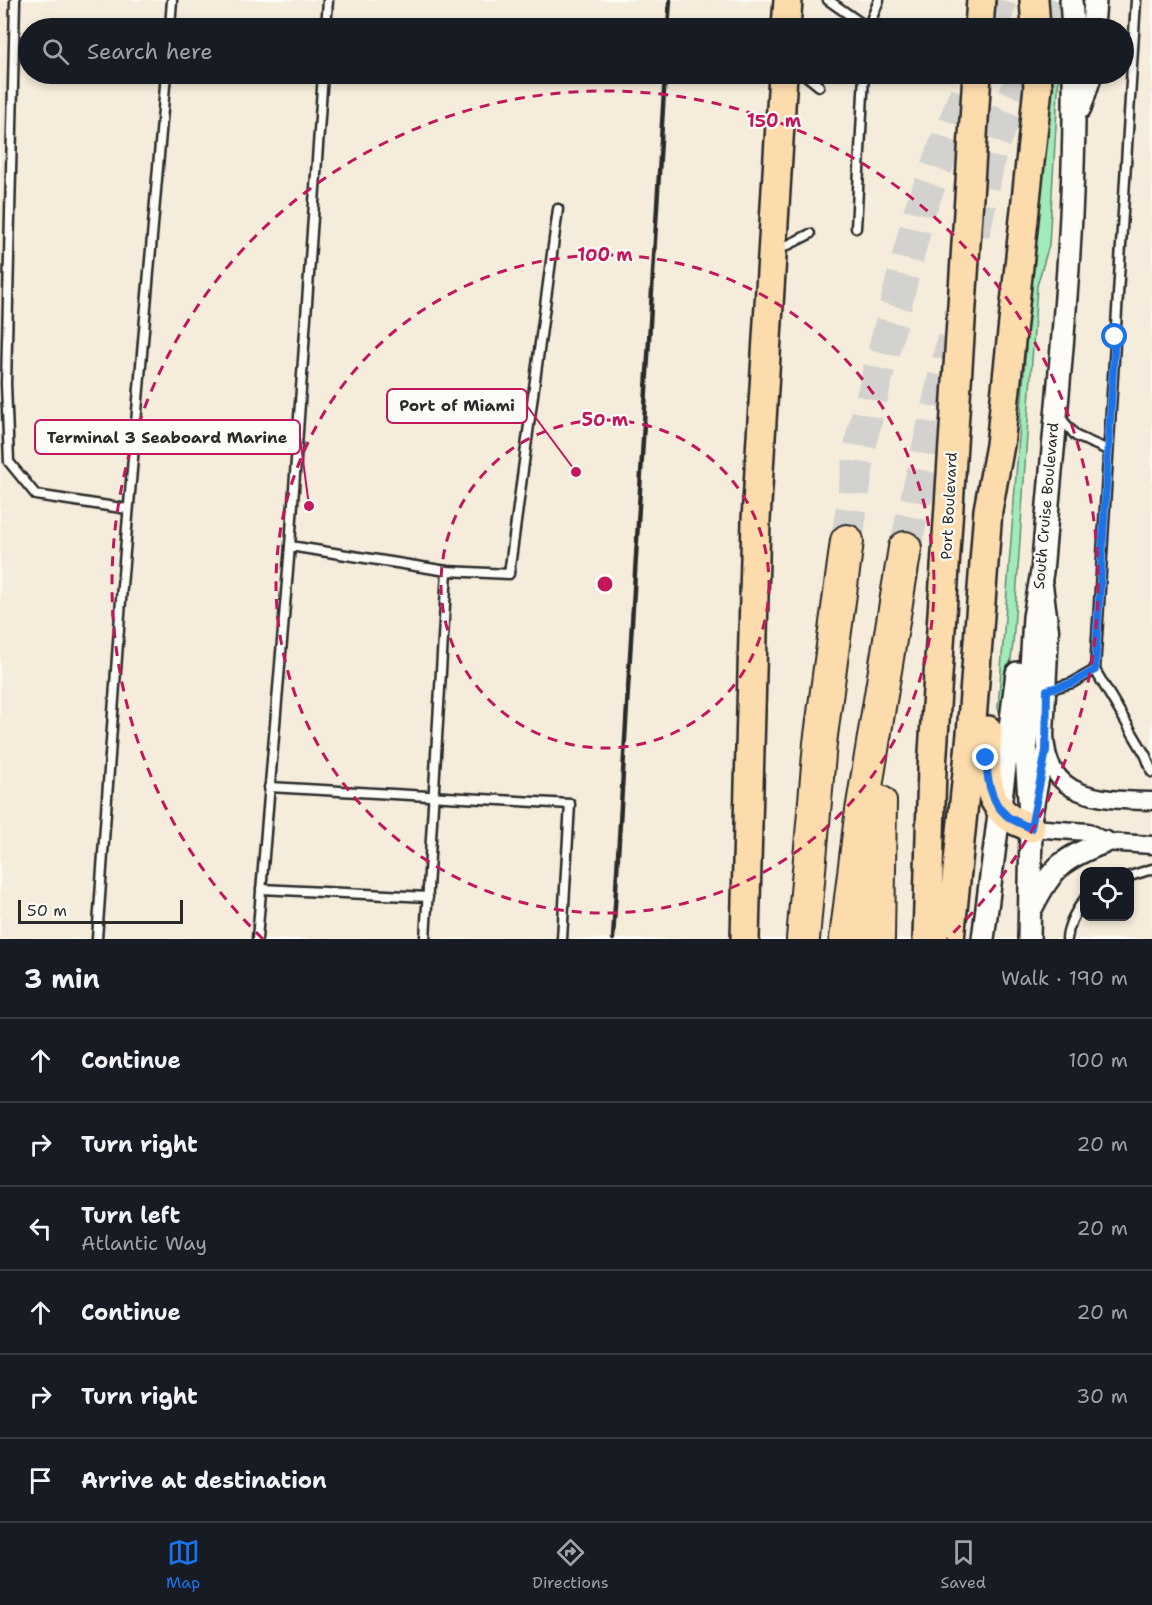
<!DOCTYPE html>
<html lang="en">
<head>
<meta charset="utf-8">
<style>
	body { margin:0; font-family:"Shantell Sans",sans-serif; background:#20242c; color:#f1f3f6 }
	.controls { position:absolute; right:18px; bottom:18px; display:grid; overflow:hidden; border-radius:12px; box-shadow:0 3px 9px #0003 }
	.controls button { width:54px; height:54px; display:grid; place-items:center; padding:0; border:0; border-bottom:2px solid #363941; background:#171b24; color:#f1f3f6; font:30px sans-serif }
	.scale { position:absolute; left:18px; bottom:15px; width:165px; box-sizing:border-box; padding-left:6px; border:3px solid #2b2b2b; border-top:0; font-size:16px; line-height:21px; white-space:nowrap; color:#2b2b2b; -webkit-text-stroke:4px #fdfcf7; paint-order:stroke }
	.stop { position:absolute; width:18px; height:18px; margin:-14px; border:4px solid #1a73e8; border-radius:50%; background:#fff }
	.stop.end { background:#1a73e8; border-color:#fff; box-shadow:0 2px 6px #0008 }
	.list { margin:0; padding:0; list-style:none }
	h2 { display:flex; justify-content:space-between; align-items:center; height:78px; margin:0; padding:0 24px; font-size:26px }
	h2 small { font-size:20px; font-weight:400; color:#9ea1a6 }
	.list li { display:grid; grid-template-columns:39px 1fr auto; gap:18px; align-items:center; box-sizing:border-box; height:84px; padding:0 24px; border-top:2px solid #363941 }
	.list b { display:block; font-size:22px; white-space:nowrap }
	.list p { margin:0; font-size:20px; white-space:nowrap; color:#9ea1a6 }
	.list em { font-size:20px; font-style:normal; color:#9ea1a6 }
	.icon { flex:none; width:33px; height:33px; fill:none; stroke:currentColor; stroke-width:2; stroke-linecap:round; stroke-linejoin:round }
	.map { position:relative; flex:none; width:1152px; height:939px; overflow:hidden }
	.search { position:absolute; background:#171b24; box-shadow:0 3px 9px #0003; left:18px; right:18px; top:18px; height:66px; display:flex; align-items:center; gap:15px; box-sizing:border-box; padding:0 21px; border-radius:33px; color:#9ea1a6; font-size:22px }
	.sheet { height:582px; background:#171b24 }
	nav { display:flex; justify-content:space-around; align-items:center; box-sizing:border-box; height:84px; border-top:2px solid #363941; background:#171b24; font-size:16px; color:#9ea1a6 }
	nav a { display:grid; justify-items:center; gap:3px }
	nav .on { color:#1a73e8 }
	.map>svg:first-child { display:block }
	.built { fill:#f6ecdb; fill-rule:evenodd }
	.green { fill:#a1eab9; stroke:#668a72; stroke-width:1.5 }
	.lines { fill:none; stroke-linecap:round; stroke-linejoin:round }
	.motorway-tunnel { stroke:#d3d2ce; stroke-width:32; stroke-dasharray:32 16; stroke-linecap:butt }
	.service-casing { stroke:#2b2b2b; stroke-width:13 }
	.minor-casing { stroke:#2b2b2b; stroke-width:21 }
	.tertiary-casing { stroke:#2b2b2b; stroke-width:26 }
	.primary-casing { stroke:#2b2b2b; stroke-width:32 }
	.motorway-casing { stroke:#2b2b2b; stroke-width:36 }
	.service { stroke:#fdfcf7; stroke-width:8 }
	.minor { stroke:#fdfcf7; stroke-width:16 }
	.tertiary { stroke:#fdfcf7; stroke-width:21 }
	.primary { stroke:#fcdcac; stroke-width:27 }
	.motorway { stroke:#fcdcac; stroke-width:32 }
	.rail { stroke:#2b2b2b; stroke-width:4.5 }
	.route { stroke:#1a73e8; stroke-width:8 }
	.ring { fill:none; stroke:#c2185b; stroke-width:3; stroke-dasharray:10 8 }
	.labels { text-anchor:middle; stroke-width:4.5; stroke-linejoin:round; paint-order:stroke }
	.street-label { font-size:15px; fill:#2b2b2b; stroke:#fdfcf7 }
	.centre { fill:#c2185b; stroke:#fdfcf7; stroke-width:3 }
	.ring-label { font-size:18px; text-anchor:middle; font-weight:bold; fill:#c2185b; stroke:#fdfcf7; stroke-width:4.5; stroke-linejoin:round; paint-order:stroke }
	.leader { fill:none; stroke:#c2185b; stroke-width:2 }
	.callout-dot { fill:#c2185b; stroke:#fdfcf7; stroke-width:2 }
	.callout { fill:#fdfcf7; stroke:#c2185b; stroke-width:2 }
	.callout-label { font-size:16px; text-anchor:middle; font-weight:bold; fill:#2b2b2b }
</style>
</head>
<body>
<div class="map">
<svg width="1152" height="939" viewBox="0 0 1152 939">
	<rect width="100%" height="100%" fill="#fdfcf7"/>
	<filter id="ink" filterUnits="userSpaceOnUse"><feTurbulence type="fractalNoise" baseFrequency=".0167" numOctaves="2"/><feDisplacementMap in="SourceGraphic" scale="12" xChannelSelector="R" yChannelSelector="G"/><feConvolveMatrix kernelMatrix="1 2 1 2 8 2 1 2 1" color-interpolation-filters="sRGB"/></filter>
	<g filter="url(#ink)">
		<path class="built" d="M0 0H1152V939H0ZM28 28H1124V74H28ZM1084 872H1130V916H1084Z"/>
		<path class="green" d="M1047 74H1059L1049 245 1037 286 1013 644 1004 708 1002 711H999L998 708Z"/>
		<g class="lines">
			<g class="motorway-tunnel">
				<path d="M991 28 1002 0"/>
				<path d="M1043 28 1056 0"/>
				<path d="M974 234 992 146 1024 74"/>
				<path d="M847 541 862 436 920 210 973 74"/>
				<path d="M905 548 953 338"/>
			</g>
			<defs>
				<g id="service">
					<path d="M15 0 6 384 9 462 36 495 128 509"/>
					<path d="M828 0 868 28"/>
					<path d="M1136 0 1095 670 1146 756 1152 772"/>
					<path d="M170 28 172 0"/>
					<path d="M326 28 328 0"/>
					<path d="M868 28 879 0"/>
					<path d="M804 74 819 86"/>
					<path d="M856 228 864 74"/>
					<path d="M778 250 810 234"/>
					<path d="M1059 416 1076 436 1108 450"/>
					<path d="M290 546 447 571 509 574 558 209"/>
					<path d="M1047 690 1072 683 1095 670"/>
					<path d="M269 787 570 804 562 939"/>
					<path d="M1130 876 1152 869"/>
					<path d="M261 889 428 897"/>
					<path d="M97 939 122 586 166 74"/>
					<path d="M257 939 290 546 323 74"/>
					<path d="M425 939 447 571"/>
					<path d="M1067 939C1068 924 1075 912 1084 900"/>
				</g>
				<g id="minor">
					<path d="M1044 585 1050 630 1045 734C1046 800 1101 800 1152 801"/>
					<path d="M1045 753 1031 828 1088 832 1105 842 1152 845"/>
				</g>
				<g id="tertiary">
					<path d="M1071 0 1073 28"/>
					<path d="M1093 28 1095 0"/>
					<path d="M1080 108 1091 74"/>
					<path d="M1032 907C1052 867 1063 858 1105 842"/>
					<path d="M983 939 1017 673"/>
					<path d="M1029 939 1031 828 1026 755 1034 617 1042 572C1056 407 1076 240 1074 74"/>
				</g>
				<g id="primary">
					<path d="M1034 0 1036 28"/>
					<path d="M786 28 788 0"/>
					<path d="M979 28 981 0"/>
					<path d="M988 730C986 758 982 794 1006 815 1012 821 1024 824 1031 828"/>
					<path d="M745 939 756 520 783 74"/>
					<path d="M927 939 932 768 977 74"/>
					<path d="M950 939 971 734 988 510 1000 445 1038 87 1037 74"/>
				</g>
				<g id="motorway">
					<path d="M803 939 820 743 847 541"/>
					<path d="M846 939 861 817 905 548"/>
					<path d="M878 939 880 802"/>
				</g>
			</defs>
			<use href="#service" class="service-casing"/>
			<use href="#minor" class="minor-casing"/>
			<use href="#tertiary" class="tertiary-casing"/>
			<use href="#primary" class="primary-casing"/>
			<use href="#motorway" class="motorway-casing"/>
			<use href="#service" class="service"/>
			<use href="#minor" class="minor"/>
			<use href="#tertiary" class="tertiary"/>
			<use href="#primary" class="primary"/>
			<use href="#motorway" class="motorway"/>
			<g class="rail">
				<path d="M668 28 670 0"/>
				<path d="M613 939 665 74"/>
			</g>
		</g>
	</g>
	<g class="lines" filter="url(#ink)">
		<path class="route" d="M986 758C987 778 990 801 1006 815 1012 821 1023 824 1031 828L1046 751 1047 690 1072 683 1095 670 1115 337"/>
	</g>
	<g class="ring">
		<circle cx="605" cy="584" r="164"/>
		<circle cx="605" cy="584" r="329"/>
		<path d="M263 939A493 493 0 1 1 947 939"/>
	</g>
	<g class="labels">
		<g class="street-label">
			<text transform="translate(949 506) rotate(-87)" y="5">Port Boulevard</text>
			<text transform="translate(1046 506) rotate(-85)" y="5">South Cruise Boulevard</text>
		</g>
	</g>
	<circle cx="605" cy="584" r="9" class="centre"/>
	<g class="ring-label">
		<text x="774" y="127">150 m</text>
		<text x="605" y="261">100 m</text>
		<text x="605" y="426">50 m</text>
	</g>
	<path class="leader" d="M576 472L527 406M309 506L300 437"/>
	<g class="callout-dot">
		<circle cx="576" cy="472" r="6"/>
		<circle cx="309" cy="506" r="6"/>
	</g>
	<g class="callout">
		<rect x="387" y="389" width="140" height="34" rx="6"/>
		<rect x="35" y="420" width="265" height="34" rx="6"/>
	</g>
	<g class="callout-label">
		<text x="457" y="411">Port of Miami</text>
		<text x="167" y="443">Terminal 3 Seaboard Marine</text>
	</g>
</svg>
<div class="controls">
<button><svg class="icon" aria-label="locate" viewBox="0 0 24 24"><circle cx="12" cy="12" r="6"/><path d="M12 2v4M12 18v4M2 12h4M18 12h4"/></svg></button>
</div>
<div class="scale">50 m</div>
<div class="stop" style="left:1115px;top:337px"></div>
<div class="stop end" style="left:986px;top:758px"></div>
<div class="search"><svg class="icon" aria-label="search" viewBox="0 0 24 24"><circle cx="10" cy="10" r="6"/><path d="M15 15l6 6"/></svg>Search here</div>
</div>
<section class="sheet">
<h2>3 min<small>Walk · 190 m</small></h2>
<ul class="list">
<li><svg class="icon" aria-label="ahead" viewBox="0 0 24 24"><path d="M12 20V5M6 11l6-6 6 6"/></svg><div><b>Continue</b></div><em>100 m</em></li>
<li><svg class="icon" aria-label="right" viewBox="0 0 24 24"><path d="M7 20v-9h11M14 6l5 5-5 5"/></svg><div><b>Turn right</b></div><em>20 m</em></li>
<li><svg class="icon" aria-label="left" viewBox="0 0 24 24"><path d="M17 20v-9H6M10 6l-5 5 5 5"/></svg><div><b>Turn left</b><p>Atlantic Way</p></div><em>20 m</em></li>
<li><svg class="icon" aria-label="ahead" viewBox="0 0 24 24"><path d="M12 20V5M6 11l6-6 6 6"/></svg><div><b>Continue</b></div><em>20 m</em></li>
<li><svg class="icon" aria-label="right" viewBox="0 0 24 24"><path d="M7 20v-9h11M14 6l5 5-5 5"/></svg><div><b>Turn right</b></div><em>30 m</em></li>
<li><svg class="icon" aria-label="arrive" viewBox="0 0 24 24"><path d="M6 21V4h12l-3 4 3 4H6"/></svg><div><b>Arrive at destination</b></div></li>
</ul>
</section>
<nav>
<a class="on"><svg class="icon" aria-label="map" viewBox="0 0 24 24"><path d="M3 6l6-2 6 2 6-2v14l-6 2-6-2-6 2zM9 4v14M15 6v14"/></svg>Map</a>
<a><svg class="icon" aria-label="directions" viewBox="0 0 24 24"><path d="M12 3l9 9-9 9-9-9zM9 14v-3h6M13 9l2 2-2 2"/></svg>Directions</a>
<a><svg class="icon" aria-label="saved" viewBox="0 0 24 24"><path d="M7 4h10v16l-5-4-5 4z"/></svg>Saved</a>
</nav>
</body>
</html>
